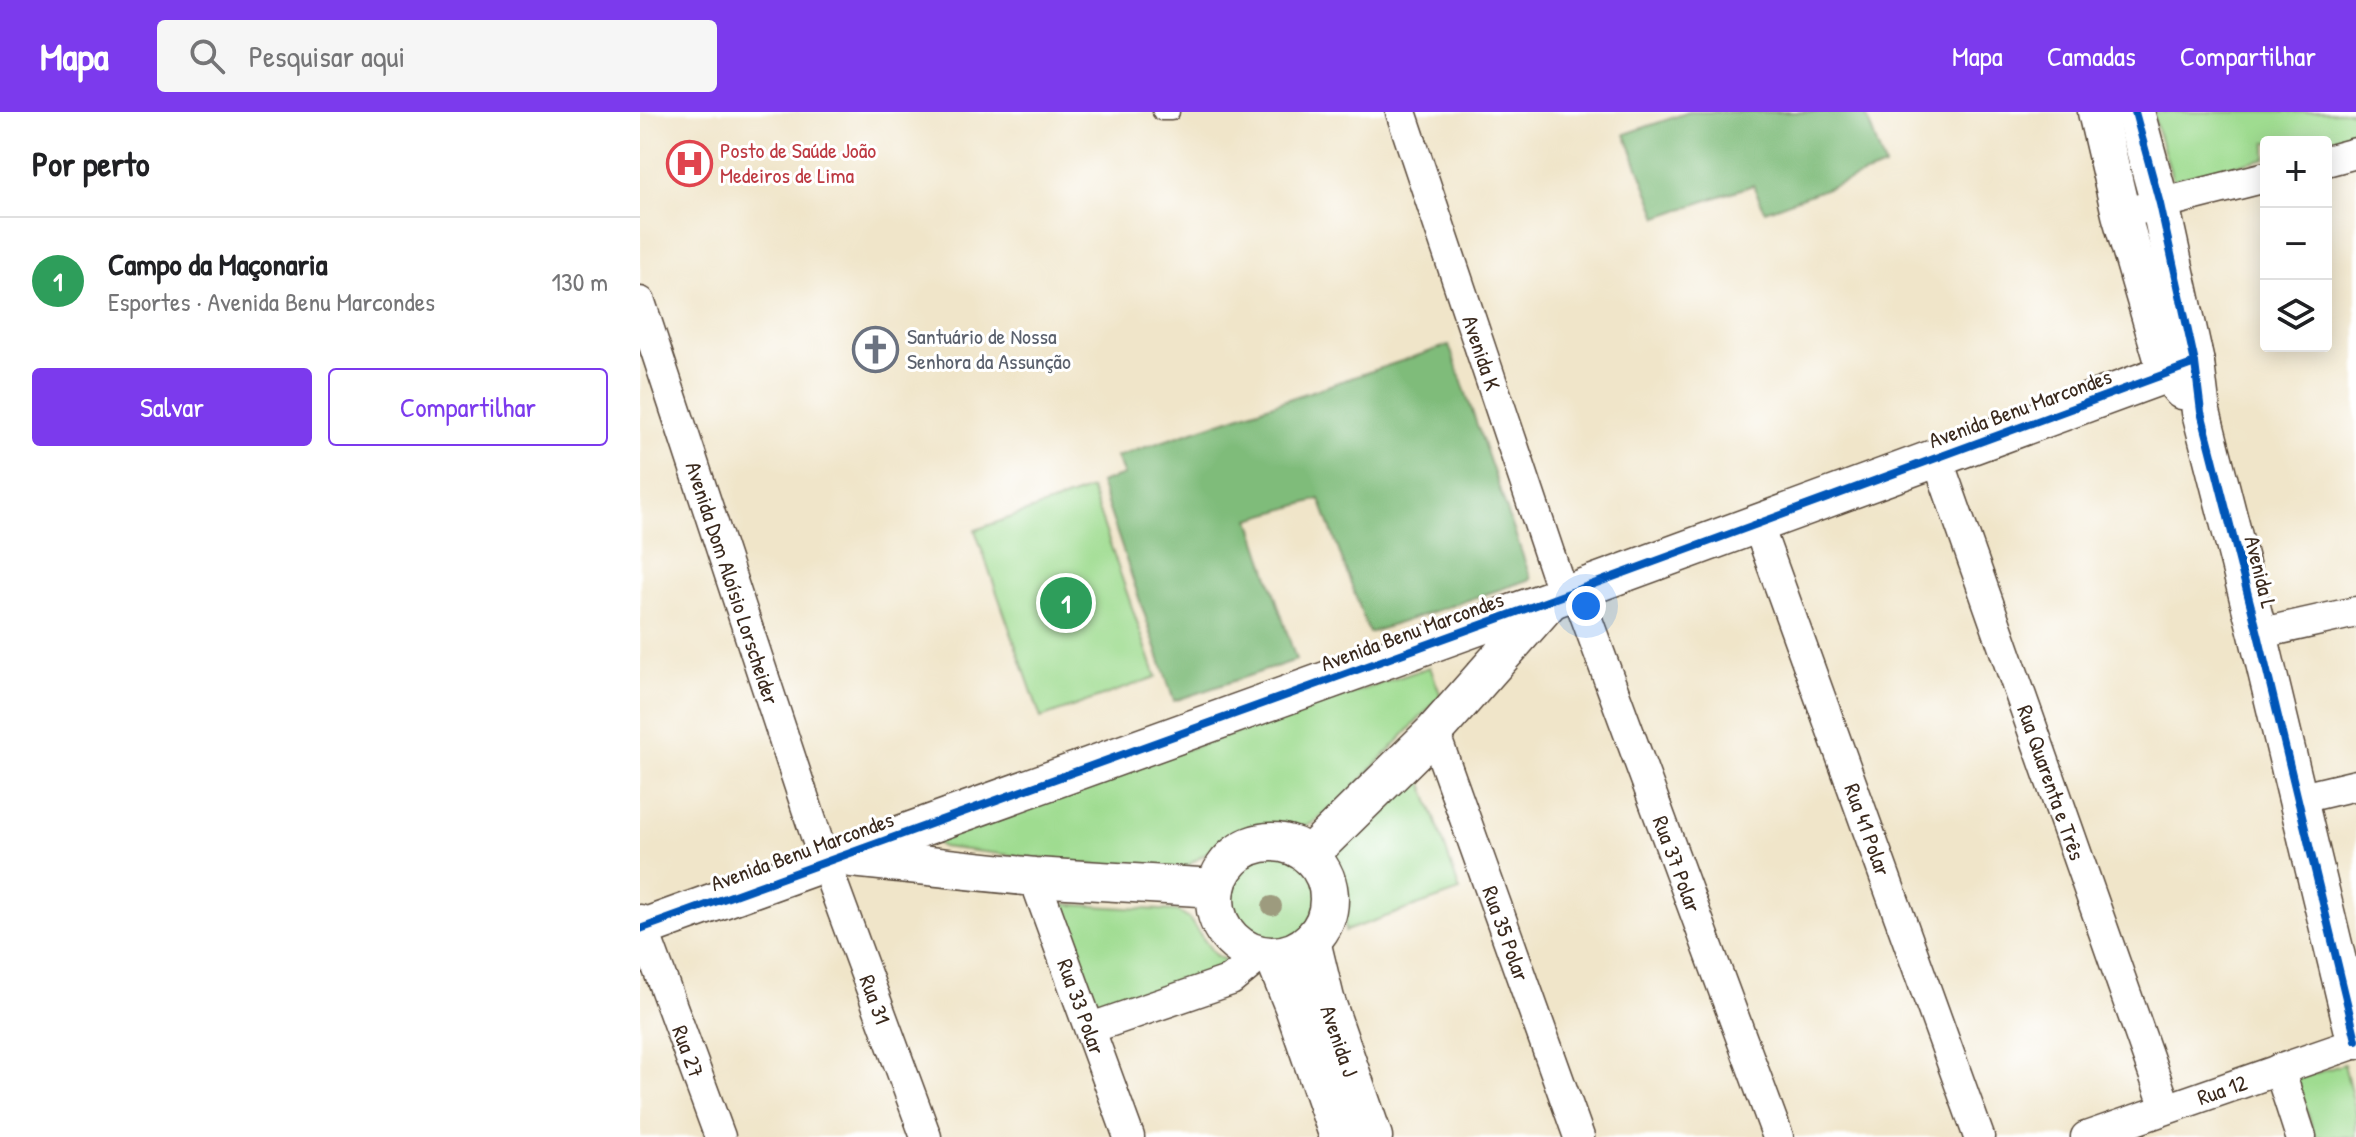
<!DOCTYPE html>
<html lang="pt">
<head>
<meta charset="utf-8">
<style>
	body { margin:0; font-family:"Patrick Hand",sans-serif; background:#f6f6f6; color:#202124 }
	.controls { position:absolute; right:24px; top:24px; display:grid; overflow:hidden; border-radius:8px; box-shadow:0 4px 20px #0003 }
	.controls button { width:72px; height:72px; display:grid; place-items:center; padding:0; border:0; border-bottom:2px solid #e0e0e0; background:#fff; color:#202124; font:40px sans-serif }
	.you { position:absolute; left:946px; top:494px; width:28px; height:28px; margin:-20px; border:6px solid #fff; border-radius:50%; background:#1a73e8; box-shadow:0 0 0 12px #1a73e833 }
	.badge { display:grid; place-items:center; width:52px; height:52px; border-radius:50%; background:#7c3aed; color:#fff; font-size:26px; font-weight:700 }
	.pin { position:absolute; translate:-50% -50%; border:4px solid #fff; box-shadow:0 2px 8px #0006 }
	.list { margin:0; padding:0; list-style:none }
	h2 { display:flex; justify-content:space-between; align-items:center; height:104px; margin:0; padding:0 32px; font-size:34px }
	h2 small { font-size:26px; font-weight:400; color:#757577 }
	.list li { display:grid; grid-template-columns:52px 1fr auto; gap:24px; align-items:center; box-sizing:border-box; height:128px; padding:0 32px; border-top:2px solid #e0e0e0 }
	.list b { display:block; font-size:30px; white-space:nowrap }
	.list p { margin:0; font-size:26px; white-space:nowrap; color:#757577 }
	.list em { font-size:26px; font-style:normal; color:#757577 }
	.actions { display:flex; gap:16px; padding:24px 32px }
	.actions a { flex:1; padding:18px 0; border:2px solid #7c3aed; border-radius:8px; text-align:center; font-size:28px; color:#7c3aed }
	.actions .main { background:#7c3aed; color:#fff }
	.icon { flex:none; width:44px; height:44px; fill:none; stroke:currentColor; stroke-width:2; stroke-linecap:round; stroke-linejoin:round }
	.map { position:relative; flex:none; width:1716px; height:1025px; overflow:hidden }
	header { display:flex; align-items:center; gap:48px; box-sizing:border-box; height:112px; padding:0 40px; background:#7c3aed; color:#fff }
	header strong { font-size:38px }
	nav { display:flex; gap:44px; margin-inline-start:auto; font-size:28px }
	.search { width:560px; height:72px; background:#f6f6f6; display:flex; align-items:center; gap:20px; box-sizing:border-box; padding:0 28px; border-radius:8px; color:#757577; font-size:30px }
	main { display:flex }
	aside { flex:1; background:#fff }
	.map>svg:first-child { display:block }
	.green { fill:#9fdc90; stroke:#6d8357; stroke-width:2 }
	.forest { fill:#7fbc7a; stroke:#5d734c; stroke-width:2 }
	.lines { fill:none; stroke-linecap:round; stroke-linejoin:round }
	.service-casing { stroke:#564638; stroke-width:19 }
	.minor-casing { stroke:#564638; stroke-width:33 }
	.tertiary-casing { stroke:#564638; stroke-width:41 }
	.service { stroke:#fff; stroke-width:16 }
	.minor { stroke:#fff; stroke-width:30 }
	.tertiary { stroke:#fff; stroke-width:38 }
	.cycleway-casing { stroke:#fff; stroke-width:13 }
	.cycleway { stroke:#0057b8; stroke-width:8 }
	.tree { fill:#9d9b7e }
	.labels { text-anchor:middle; stroke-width:6; stroke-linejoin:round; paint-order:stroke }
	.health-label { font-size:22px; fill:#be3a42; stroke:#fff; text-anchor:start }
	.worship-label { font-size:22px; fill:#5b616d; stroke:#fff; text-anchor:start }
	.street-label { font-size:22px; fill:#3b2a1e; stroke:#fff }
</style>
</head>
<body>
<header>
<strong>Mapa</strong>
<div class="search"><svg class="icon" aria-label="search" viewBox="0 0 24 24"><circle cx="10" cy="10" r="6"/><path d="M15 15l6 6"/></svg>Pesquisar aqui</div>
<nav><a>Mapa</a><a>Camadas</a><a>Compartilhar</a></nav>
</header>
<main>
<aside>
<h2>Por perto<small></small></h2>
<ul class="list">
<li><span class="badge" style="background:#2e9e5b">1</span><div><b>Campo da Maçonaria</b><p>Esportes · Avenida Benu Marcondes</p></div><em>130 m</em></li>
</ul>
<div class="actions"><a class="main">Salvar</a><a>Compartilhar</a></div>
</aside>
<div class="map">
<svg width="1716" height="1025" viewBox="0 0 1716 1025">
	<rect width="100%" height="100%" fill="#fff"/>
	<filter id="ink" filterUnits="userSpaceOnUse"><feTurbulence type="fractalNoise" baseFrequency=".0125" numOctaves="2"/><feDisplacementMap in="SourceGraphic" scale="16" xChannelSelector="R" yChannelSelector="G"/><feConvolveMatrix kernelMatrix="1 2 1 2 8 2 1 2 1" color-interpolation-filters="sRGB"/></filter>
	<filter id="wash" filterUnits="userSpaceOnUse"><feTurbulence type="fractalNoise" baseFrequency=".006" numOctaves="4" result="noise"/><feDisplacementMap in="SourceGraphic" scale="32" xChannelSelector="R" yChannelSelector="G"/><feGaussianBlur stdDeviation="1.8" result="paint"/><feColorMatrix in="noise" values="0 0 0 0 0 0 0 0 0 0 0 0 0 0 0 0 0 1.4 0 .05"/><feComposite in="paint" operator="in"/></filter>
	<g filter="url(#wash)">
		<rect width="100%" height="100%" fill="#f0e5c9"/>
		<g class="green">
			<path d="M1512 0H1716V24L1686 31 1626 30V46L1533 68Z"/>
			<path d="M451 377 516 565 401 606 335 418Z"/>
			<path d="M790 555 801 584 700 690 671 712 644 718 618 717 595 722 544 756 521 761 302 735 295 729 299 721Z"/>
			<path d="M778 657 820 779 705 819C705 790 704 769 689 743Z"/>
			<circle cx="632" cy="786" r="47"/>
			<path d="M419 792 537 799 549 807 575 843 594 853 461 908Z"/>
			<path d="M1704 952 1716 1000V1025H1675L1657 967Z"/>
		</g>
		<g class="forest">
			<path d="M1049 0H1225L1245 55 1125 99 1113 73 1018 105 985 22Z"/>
			<path d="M809 233 891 467 729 521 680 387 610 407 656 548 534 589 460 371 484 363 476 345Z"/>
		</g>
	</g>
	<g filter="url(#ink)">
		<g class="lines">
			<defs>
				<path id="service" d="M521 0H531"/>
				<g id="minor">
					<path id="s1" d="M761 0 923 483"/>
					<path d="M1686 49 1716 41"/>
					<path d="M1500 97 1626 65"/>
					<path id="s2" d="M0 190 185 751 286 1025"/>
					<path id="s3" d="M1297 346 1526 996"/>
					<path id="s4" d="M1117 411 1339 1025"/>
					<path id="s5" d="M936 478 1138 1025"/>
					<path d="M1618 522 1716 500"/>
					<path id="s6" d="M794 620 939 1025"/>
					<path d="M1657 687 1716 673"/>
					<path id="s7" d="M394 765 489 1025"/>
					<path id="s8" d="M0 808 80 1025"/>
					<path d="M451 916 591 868 620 844"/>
					<path d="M1639 957 1661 1025"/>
					<path id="s9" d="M1446 1025 1716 931"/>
				</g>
				<g id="tertiary">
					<path d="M1457 0 1481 102 1527 260 1542 278"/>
					<path d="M1495 0 1520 92 1555 251 1561 300 1618 522 1716 928"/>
					<circle cx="632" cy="787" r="57"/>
					<path d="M669 743 794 620 908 491"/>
					<path d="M212 746 394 765 576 776"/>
					<path d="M0 817 910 488 1555 251"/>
					<path id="s10" d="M671 829 685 887 733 1025"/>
					<path d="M634 845 654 895 699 1025"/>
				</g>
			</defs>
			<use href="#service" class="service-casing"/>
			<use href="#minor" class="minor-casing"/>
			<use href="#tertiary" class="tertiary-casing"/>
			<use href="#service" class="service"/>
			<use href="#minor" class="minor"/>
			<use href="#tertiary" class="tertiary"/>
			<defs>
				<g id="cycleway">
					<path d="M1495 0 1520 92 1555 251 1561 300 1618 522 1716 928"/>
					<path d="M0 817 910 488 1555 251"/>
				</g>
			</defs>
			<use href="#cycleway" class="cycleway-casing"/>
			<use href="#cycleway" class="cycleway"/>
		</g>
		<circle class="tree" cx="632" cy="794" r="10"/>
	</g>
	<defs>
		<symbol id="hospital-ring" viewBox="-11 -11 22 22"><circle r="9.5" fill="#fff" stroke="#e0444e" stroke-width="1.5"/><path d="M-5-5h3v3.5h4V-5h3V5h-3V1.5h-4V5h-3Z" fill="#e0444e"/></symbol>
		<symbol id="church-ring" viewBox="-11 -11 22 22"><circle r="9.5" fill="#fff" stroke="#6b7280" stroke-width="1.5"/><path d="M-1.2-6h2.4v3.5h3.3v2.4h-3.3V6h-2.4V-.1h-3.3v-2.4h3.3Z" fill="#6b7280"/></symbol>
	</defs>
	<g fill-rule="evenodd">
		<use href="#hospital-ring" x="24" y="26" width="51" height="51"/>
		<use href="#church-ring" x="210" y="212" width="51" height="51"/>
	</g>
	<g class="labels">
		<g class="health-label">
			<text x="80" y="46">Posto de Saúde João<tspan x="80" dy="25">Medeiros de Lima</tspan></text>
		</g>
		<g class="worship-label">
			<text x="267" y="232">Santuário de Nossa<tspan x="267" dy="25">Senhora da Assunção</tspan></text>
		</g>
		<g class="street-label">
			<text dy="8" stroke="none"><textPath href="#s1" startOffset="254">Avenida K</textPath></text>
			<text transform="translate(1380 296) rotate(-20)" y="8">Avenida Benu Marcondes</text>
			<text transform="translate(1621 460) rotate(76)" y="8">Avenida L</text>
			<text dy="8" stroke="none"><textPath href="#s2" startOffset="296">Avenida Dom Aloísio Lorscheider</textPath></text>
			<text transform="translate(772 519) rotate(-20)" y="8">Avenida Benu Marcondes</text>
			<text dy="8" stroke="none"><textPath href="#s3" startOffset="344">Rua Quarenta e Três</textPath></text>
			<text dy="8" stroke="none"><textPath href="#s4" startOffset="326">Rua 41 Polar</textPath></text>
			<text transform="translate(162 739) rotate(-20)" y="8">Avenida Benu Marcondes</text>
			<text dy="8" stroke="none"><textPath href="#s5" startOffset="292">Rua 37 Polar</textPath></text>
			<text dy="8" stroke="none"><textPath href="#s6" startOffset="214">Rua 35 Polar</textPath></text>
			<text dy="8" stroke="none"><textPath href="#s2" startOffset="736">Rua 31</textPath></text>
			<text dy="8" stroke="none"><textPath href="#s7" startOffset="138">Rua 33 Polar</textPath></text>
			<text dy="8" stroke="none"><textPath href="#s10" startOffset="104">Avenida J</textPath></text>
			<text dy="8" stroke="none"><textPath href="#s8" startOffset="140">Rua 27</textPath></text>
			<text dy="8" stroke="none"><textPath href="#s9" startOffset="144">Rua 12</textPath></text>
		</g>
	</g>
</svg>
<div class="controls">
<button>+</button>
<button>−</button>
<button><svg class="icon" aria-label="layers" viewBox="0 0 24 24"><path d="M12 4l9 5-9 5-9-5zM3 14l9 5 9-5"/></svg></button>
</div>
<div class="you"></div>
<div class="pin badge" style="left:426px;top:491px;background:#2e9e5b">1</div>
</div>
</main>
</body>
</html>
